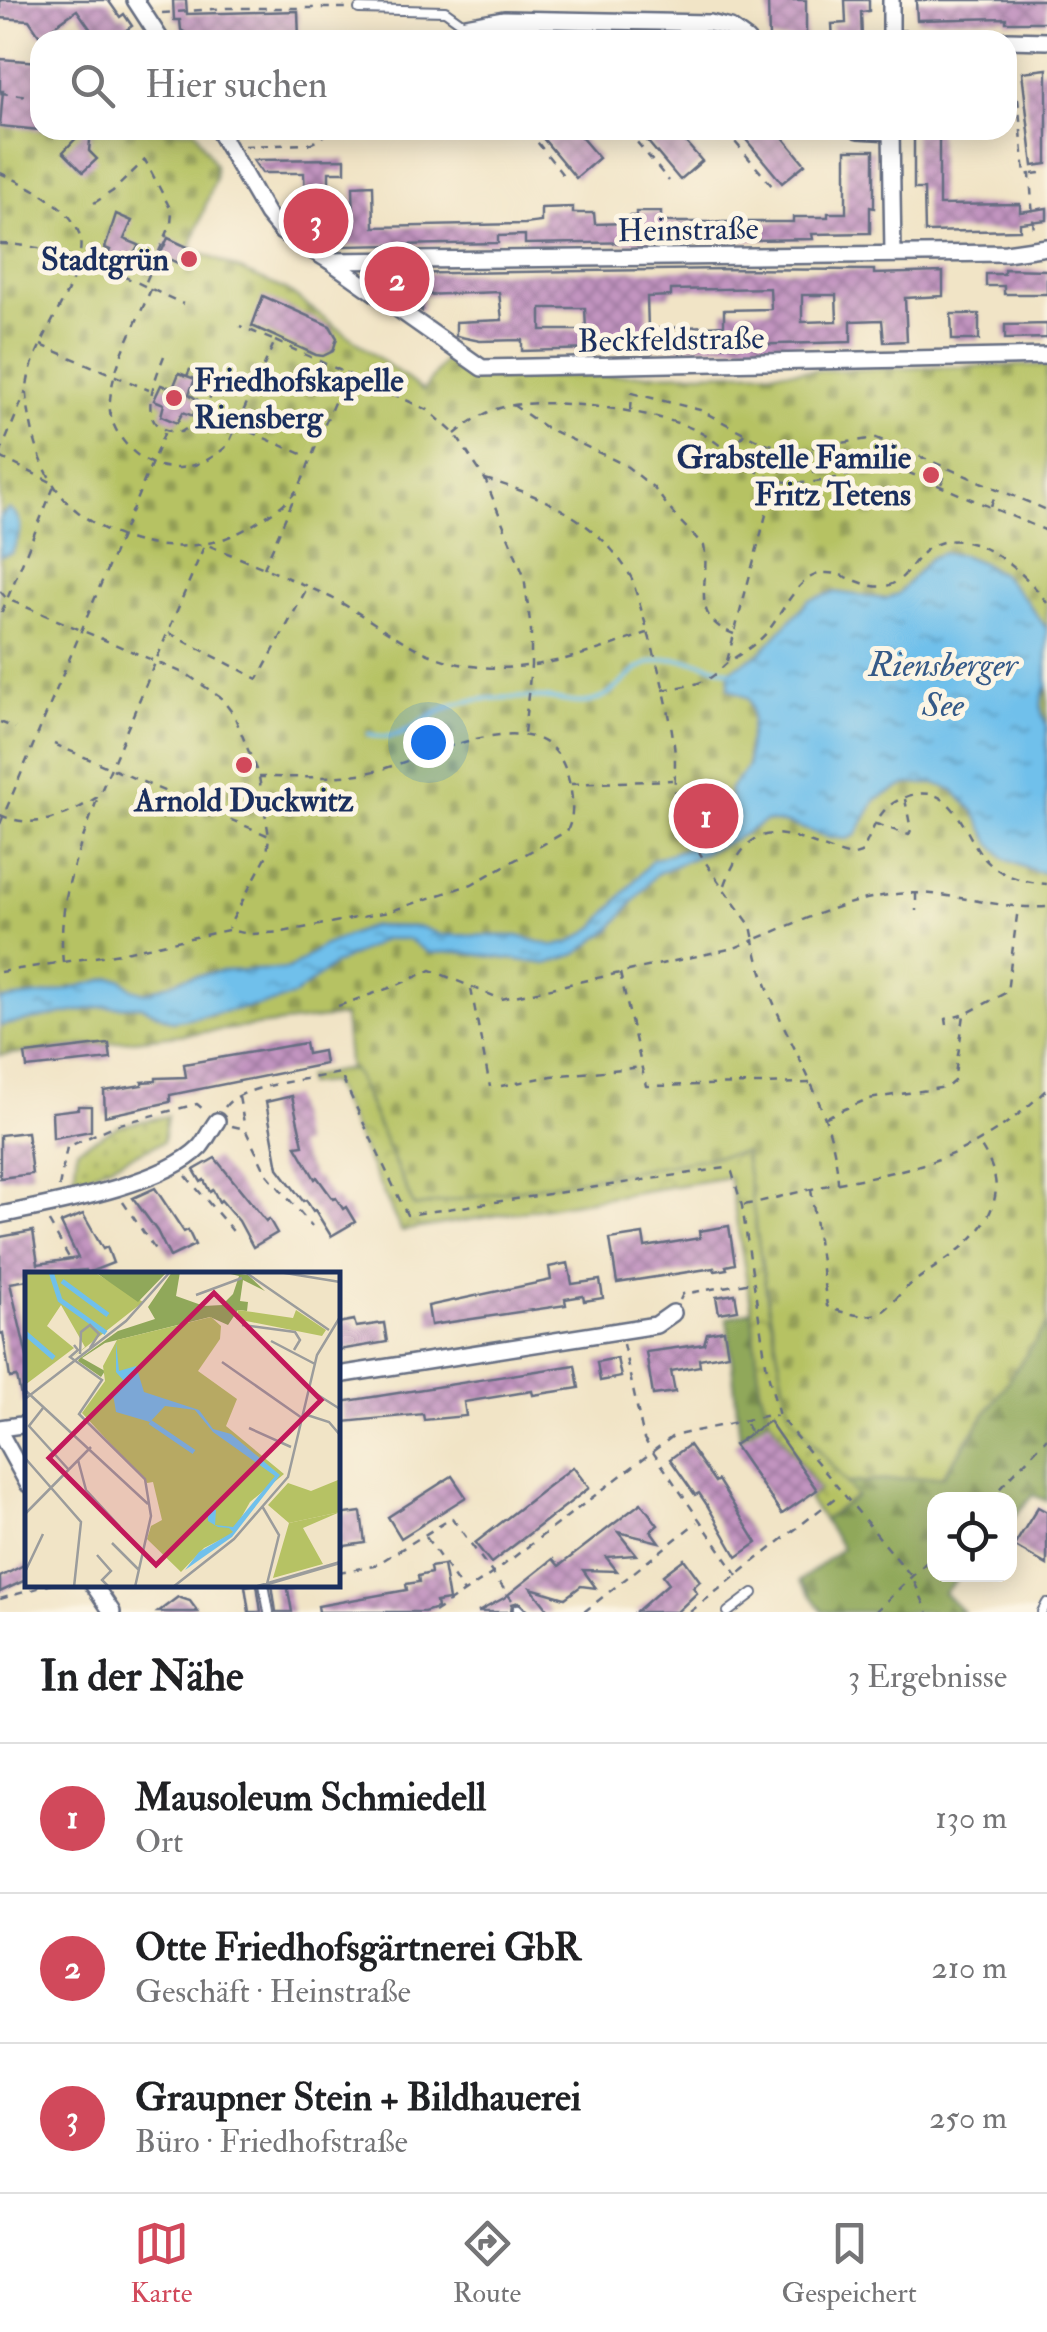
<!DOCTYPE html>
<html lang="de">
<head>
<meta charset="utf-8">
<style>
	body { margin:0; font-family:"IM FELL Double Pica",serif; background:#f6f6f6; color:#202124 }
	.controls { position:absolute; right:30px; bottom:30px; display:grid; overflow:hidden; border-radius:20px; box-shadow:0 5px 25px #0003 }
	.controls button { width:90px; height:90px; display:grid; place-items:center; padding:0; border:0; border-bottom:2px solid #e0e0e0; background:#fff; color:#202124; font:50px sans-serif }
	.you { position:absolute; left:428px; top:742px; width:35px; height:35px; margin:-25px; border:8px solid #fff; border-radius:50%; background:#1a73e8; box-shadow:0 0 0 15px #1a73e833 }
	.badge { display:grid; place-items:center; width:65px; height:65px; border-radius:50%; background:#d1495b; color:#fff; font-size:32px; font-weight:700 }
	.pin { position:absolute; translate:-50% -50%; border:5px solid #fff; box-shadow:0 2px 10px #0006 }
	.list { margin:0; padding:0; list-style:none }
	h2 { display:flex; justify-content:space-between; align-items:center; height:130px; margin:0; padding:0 40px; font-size:42px }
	h2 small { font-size:32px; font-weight:400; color:#757577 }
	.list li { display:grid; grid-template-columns:65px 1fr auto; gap:30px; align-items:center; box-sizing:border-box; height:150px; padding:0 40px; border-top:2px solid #e0e0e0 }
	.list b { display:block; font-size:38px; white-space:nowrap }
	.list p { margin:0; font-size:32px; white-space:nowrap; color:#757577 }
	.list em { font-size:32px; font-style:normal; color:#757577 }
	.icon { flex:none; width:55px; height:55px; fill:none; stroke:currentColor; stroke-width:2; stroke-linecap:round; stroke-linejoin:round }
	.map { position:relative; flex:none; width:1047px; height:1612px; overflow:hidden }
	.search { position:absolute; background:#fff; box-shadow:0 5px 25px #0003; left:30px; right:30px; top:30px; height:110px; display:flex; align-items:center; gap:25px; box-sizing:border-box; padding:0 35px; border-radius:30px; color:#757577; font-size:38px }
	.sheet { height:580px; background:#fff }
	nav { display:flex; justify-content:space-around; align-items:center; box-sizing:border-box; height:140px; border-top:2px solid #e0e0e0; background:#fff; font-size:28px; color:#757577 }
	nav a { display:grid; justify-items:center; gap:5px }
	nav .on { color:#d1495b }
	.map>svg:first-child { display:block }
	.grass { fill:url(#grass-dots); stroke:#687861; stroke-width:2.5 }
	.forest { fill:url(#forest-firs); stroke:#566c5c; stroke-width:2.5 }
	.cemetery { fill:url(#cemetery-stones); stroke:#687861; stroke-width:2.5 }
	.park { fill:url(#park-crowns); stroke:#687861; stroke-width:2.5 }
	.water { fill:url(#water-ripples); stroke:#4678a4; stroke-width:2.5 }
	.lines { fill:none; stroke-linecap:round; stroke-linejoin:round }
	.stream { stroke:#70c0eb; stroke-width:4 }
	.building { fill:url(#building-cross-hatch); fill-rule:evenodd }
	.service-casing { stroke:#666e82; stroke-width:12 }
	.minor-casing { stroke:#666e82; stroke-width:20 }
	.path { stroke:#666e82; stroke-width:2.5; stroke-dasharray:8 8; stroke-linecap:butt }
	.service { stroke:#fff; stroke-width:8 }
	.minor { stroke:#fff; stroke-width:15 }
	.poi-dot { fill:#d1495b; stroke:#fcf5e5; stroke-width:4 }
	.labels { text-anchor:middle; stroke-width:10; stroke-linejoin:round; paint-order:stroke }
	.street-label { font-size:32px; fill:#1b2f5e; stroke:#fcf5e5 }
	.poi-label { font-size:32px; font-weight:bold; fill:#1b2f5e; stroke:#fcf5e5; text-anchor:end }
	.water-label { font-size:35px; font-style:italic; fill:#355a88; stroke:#fcf5e5 }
	.inset-river { fill:none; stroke:#70c0eb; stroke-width:5 }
	.inset-road { fill:none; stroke:#9b9c9c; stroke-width:2.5 }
	.view { fill:#c2185b; fill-opacity:0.15; stroke:#c2185b; stroke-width:5 }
	.inset-edge { fill:none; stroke:#1b2f5e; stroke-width:5 }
</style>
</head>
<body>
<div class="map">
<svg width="1047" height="1612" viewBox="0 0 1047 1612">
	<defs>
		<pattern id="grass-dots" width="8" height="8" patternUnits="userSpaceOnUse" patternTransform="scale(2.5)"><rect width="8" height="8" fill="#b6c264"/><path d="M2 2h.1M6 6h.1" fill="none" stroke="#939e56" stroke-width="1.8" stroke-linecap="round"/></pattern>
		<pattern id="forest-firs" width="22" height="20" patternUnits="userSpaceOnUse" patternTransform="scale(2.5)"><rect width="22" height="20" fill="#90a85a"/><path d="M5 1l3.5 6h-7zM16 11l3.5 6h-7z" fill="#75894e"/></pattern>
		<pattern id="cemetery-stones" width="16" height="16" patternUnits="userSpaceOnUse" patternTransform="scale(2.5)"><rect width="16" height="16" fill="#b6c264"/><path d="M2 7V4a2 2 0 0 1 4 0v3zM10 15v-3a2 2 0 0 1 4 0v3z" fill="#939e56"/></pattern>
		<pattern id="park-crowns" width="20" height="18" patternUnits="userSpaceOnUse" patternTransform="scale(2.5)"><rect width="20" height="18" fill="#b6c264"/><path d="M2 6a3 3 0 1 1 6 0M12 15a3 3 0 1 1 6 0" fill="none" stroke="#939e56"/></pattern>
		<pattern id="water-ripples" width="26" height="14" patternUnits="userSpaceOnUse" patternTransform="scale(2.5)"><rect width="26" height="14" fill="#70c0eb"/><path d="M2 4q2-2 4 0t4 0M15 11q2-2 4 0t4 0" fill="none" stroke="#5b9cc2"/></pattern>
		<pattern id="building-cross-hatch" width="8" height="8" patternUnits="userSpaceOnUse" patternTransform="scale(2.5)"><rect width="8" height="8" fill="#c294c0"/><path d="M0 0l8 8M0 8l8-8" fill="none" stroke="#9d799f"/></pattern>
	</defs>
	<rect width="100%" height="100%" fill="#fcf5e5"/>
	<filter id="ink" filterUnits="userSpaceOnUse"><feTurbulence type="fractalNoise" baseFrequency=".01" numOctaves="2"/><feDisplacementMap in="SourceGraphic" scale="20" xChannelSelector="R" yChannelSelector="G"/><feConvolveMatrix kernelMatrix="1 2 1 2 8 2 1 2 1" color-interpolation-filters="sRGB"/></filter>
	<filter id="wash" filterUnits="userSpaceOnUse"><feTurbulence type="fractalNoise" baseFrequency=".0048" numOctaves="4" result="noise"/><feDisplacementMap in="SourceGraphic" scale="40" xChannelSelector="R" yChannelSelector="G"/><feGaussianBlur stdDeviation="2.25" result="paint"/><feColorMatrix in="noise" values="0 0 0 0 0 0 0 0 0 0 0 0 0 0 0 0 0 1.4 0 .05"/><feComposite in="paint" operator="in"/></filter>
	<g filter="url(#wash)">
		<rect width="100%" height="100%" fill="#f1e4c6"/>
		<path class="grass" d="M167 1116 163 1142 74 1181 77 1149 119 1126Z"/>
		<g class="forest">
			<path d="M752 1311 760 1387 769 1418 740 1438 727 1317Z"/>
			<path d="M1047 1324V1501L1033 1495 1010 1521V1500H934V1574L961 1575 944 1593 963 1612H823L800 1581 842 1548 823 1520 856 1497 846 1483 943 1476Z"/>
		</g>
		<path class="cemetery" d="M0 98 40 102V130H195L215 166V179L190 248 288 291 423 391 449 354 479 378 1047 365V1324L942 1476 846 1483 790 1414 768 1304 744 1152 414 1207 355 1072H349L344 1016 0 1055Z"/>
		<path class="park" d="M349 1069 354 1071 414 1207 744 1152 768 1304 790 1414 856 1496 823 1520 808 1499 819 1490 769 1418 760 1387 752 1311 729 1177 401 1231 331 1082 307 1084 306 1077Z"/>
		<g class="water">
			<path d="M9 509C27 521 20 535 12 553L0 556V517Z"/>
			<path d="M942 553 962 555 982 563 1001 574 1024 598 1047 629V686C1039 697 1040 715 1047 726V873L1033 871 1005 859 991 843 974 811 953 790 937 784H907L876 799 856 835 847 839 828 837 789 824 766 821 735 839 656 874 611 929 577 954 547 964 457 952 429 953 407 939H385L332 966 295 995 272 1003 172 1021 141 1006 100 1007 0 1026V1000L49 994 111 978 122 979 132 989 145 993 183 978 222 971 289 969 322 946 371 926 421 927 441 935 518 936 554 946 569 943 595 927 652 860 708 840 729 819 732 810 729 790 748 766C744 743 759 718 748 698L729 688V671L760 653 809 600 835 592 885 599 898 594 930 558Z"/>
		</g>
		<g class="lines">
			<path class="stream" d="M369 734C404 746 427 711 460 703 486 697 516 697 544 698 559 699 574 705 589 702 610 698 624 679 640 668 665 651 703 662 729 671"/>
		</g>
		<g id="blocks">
			<g class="building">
				<path d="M0 0H108L120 17 124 14 132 26 112 40H98L77 10 40 36 29 20 0 18Z"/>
				<path d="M173 0H186L187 14 298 11 299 40 187 39V34L181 30 180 20H174Z"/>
				<path d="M768 0H806V40L769 39Z"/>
				<path d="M845 0H869V11L861 12 862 40H833L832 24 846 23Z"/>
				<path d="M916 0H1047V22H1006V18L917 20Z"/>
				<path d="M0 59 40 62V130L0 126 3 91H0Z"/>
				<path d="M1047 69V164L1033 166 1022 72Z"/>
				<path d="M84 130H91L89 151 97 159 83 172 63 152Z"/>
				<path d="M536 130H575L599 158 576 178Z"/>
				<path d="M638 130H675L702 161 680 180Z"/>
				<path d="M738 130H777L805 164 782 183Z"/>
				<path d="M914 130H939V205L1020 204V212L1047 208V220L1020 223V230L925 232 924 189H914Z"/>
				<path d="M846 150H874V208L870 207V233L812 234 813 239 525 244V235L498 236V243L344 246V226H354L353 186 373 185 374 227 525 224 541 222V208L573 207V213H594L595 224 628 223V216H636V212H661V222H793V217H828V213H846Z"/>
				<path d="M345 159V172H329V204H324L325 230H306L304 173H262L253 160Z"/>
				<path d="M116 214 132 221 124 239 139 245 124 271 105 263 110 250 105 248Z"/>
				<path d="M168 238 198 252 191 269 160 255Z"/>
				<path d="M724 269 874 270V274L943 272V296L905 298 907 341 884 342 882 320 851 321V342L522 351V340L480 341 456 336V322L502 320 499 292 423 295 422 311 387 286 386 274ZM770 288 771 309 724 310V325L648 329 647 297 671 296V290ZM802 295H836L837 321 802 322ZM541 308H585L586 330H541Z"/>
				<path d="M1004 269 1047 270V294H1004V286H986V274H1004Z"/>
				<path d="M263 296 330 326 337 338 333 351 323 356 316 355 252 326Z"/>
				<path d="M951 314H979V340H952Z"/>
				<path d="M1047 324V338L1005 339V325Z"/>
				<path d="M179 373 195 379 189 394 199 401 193 416 183 412 177 423 161 416 164 404 154 400 161 385 173 388Z"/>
				<path d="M305 1043 307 1054 323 1051 325 1064 170 1095V1102L105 1116 104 1091 142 1085V1082L156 1081V1078L186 1077 184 1064Z"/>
				<path d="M109 1044 111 1059 27 1068 25 1054Z"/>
				<path d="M292 1096 303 1145 296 1146 315 1179 317 1177 333 1199 336 1198 343 1209 346 1207 355 1222 331 1236 315 1210 313 1211 306 1200 303 1201 278 1168 266 1102Z"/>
				<path d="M78 1106H91V1131L53 1138 52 1112 78 1109Z"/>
				<path d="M27 1132 32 1174 0 1178V1135Z"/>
				<path d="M215 1158 266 1221 269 1219 277 1233 253 1247 239 1221 221 1200 219 1202 213 1190 210 1192 204 1180 201 1182 194 1170Z"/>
				<path d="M155 1188 184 1232 188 1230 195 1245 170 1257 157 1231 133 1198Z"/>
				<path d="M83 1214 103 1249 107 1247 113 1263 87 1273 86 1270 28 1274V1280L10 1283 28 1361V1401L22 1402 17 1377 10 1378 3 1333 0 1334V1237L33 1231 38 1264 78 1258 61 1223Z"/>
				<path d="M729 1226 735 1264 726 1266 727 1269 715 1271 714 1268 617 1283 610 1239 643 1234 645 1247 700 1238 699 1231Z"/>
				<path d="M568 1263 572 1284 600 1280 603 1298 584 1301 583 1296 565 1299 566 1305 431 1325 428 1306 551 1280 549 1267Z"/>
				<path d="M735 1294 738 1310 719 1313 716 1297Z"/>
				<path d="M354 1320 356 1327 384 1323 387 1342 339 1350 338 1323Z"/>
				<path d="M724 1330 728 1354 699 1359 700 1366 671 1371 675 1392 653 1395 646 1352 704 1344 707 1333Z"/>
				<path d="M617 1358 621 1377 600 1381 597 1362Z"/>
				<path d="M575 1365 579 1388 533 1395 532 1391 464 1402 466 1416 424 1420 423 1414 344 1422 341 1402Z"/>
				<path d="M769 1421 817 1490 782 1514 734 1445Z"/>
				<path d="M689 1445 715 1482 718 1480 757 1543 737 1557 707 1505 699 1493 695 1495 670 1459Z"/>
				<path d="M573 1467 589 1488 491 1563 475 1543Z"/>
				<path d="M452 1476 466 1497 401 1538 388 1517Z"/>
				<path d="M641 1503 658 1525 651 1531 659 1542 618 1532 636 1555 606 1557 617 1571 583 1570 596 1588 581 1586 565 1598 531 1588 550 1612H528L519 1602 512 1604 511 1612H478L504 1598 553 1559 559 1566Z"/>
				<path d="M1038 1507 1047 1512V1565L1014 1546Z"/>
				<path d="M361 1512 365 1543 338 1547V1515Z"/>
				<path d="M684 1559 700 1581 693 1587 697 1593 677 1612H636L669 1583 663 1575Z"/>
				<path d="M28 1563V1579L0 1592V1577Z"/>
				<path d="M443 1565 449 1600 436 1602 437 1608 424 1612H319L318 1606 407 1590 406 1584 419 1582 418 1576 431 1573 430 1567Z"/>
				<path d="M257 1584 261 1612H249L245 1586Z"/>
				<path d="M272 1584H287L292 1612H276Z"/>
				<path d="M178 1597 190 1601 198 1612H158Z"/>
			</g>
		</g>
	</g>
	<g filter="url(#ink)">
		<use href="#blocks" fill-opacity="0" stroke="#666e82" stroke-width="2.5"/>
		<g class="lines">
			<defs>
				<g id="service">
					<path d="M359 9 445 11 466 26"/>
					<path d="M264 1584 269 1612"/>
					<path d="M518 1609 521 1612"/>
					<path d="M728 1612 753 1593"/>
					<path d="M1042 1612 1047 1603"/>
				</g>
				<g id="minor">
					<path d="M135 0 161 40"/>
					<path d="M891 0V40"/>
					<path d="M466 26 504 19 710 23 730 28 747 40"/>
					<path d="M891 39 979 40"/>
					<path d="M1007 40 1047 41"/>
					<path d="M218 130 267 214 282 232 330 261 482 368 1047 356"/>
					<path d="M858 130 891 132"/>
					<path d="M891 130 893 254"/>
					<path d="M330 261 1006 253 1047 247"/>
					<path d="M0 1215C52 1204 163 1185 200 1147 206 1140 211 1129 217 1121"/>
					<path d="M338 1375 656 1325 673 1313"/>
					<path d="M0 1428 28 1424"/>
					<path d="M0 1433 28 1484"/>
					<path d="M93 1584 112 1612"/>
				</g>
			</defs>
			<use href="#service" class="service-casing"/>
			<use href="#minor" class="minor-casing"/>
			<g class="path">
				<path d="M162 13 227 8H348"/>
				<path d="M0 93 40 97"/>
				<path d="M1018 98 1025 175 1030 174 1034 234"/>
				<path d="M528 130 566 179"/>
				<path d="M627 130 669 181"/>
				<path d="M725 130 773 187"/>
				<path d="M244 146 309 144 319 140 331 130"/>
				<path d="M0 173C26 184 75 207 80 238 87 283 24 349 27 395 30 435 44 485 77 511 127 552 200 559 254 524 268 515 287 504 296 491 303 482 307 467 312 456 323 428 335 400 347 372"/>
				<path d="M1032 174 1047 172"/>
				<path d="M94 203 113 191 145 160 172 212 171 224 144 286"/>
				<path d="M0 244C65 245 125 277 183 304"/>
				<path d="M151 289C137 323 113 363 110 400 108 416 115 431 125 443 154 478 197 474 228 445L275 341 240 326"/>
				<path d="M275 341 428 410 455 434 485 479 524 576 531 630V666L524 734"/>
				<path d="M41 345 149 390"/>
				<path d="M164 356C154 382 132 433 181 432L200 420 218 379"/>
				<path d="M187 376 191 367"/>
				<path d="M513 405 545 427 625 465 653 487 676 517 704 546C711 583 687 617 734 634"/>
				<path d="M631 410 632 393 700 410 761 442 793 450 876 438 1047 510"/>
				<path d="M206 413 309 457"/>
				<path d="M455 434C471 421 487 410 508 406 552 397 665 411 703 434 730 450 749 473 781 481 823 490 861 464 902 470L1047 531"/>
				<path d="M811 450 815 481"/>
				<path d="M731 452 744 434"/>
				<path d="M0 454 26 391"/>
				<path d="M0 457 55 484 0 616"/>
				<path d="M485 479C545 496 602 523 632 579 648 633 667 689 674 745 677 768 671 791 680 814 696 854 726 892 751 926L754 940C810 917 870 888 932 894 971 898 1007 909 1047 907"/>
				<path d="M941 484 948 469"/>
				<path d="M991 506 997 490"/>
				<path d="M264 568 296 493"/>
				<path d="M0 591 7 599 188 675 221 698 234 715 259 777 269 836 267 855 228 928"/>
				<path d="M169 633 258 679 306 590"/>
				<path d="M727 661 775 481"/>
				<path d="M663 690C677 687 695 686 708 679 715 676 720 669 726 664 740 653 756 646 768 631 781 615 792 588 811 577 838 563 861 591 886 586 905 582 912 562 925 551 965 518 1025 571 1047 603"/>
				<path d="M0 722 15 728"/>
				<path d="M54 744 269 836"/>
				<path d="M571 784 672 780"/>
				<path d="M0 815C37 831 67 816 99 796L205 544C247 561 291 578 332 598 363 614 392 637 424 652 496 686 578 658 647 633"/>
				<path d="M0 824 166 429"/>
				<path d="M876 824 909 835 911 830 905 799"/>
				<path d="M725 885C754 804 791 840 851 856L861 853C869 840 873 824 883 812 890 803 905 796 916 794 959 787 965 843 990 864 1006 878 1026 882 1047 884"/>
				<path d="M916 893V911"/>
				<path d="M63 963C57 900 77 855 98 797"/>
				<path d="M0 972 120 953 228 930 250 934 282 932 388 912 472 884 567 831C576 814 572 789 566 771 540 692 419 764 366 773 331 779 294 777 259 777"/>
				<path d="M620 973 646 1086 810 1083"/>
				<path d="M471 989 490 1087"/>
				<path d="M338 1006 395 986 431 970 501 999 734 948 754 940C769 1025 835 1096 838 1183"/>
				<path d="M947 1025 946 1019 962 1015"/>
				<path d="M501 1086 552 1076 643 1067"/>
				<path d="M239 1097 245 1128"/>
				<path d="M225 1107C238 1085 313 1079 340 1073L407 1215 705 1171 726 1168 732 1172 742 1206 767 1370 779 1416 912 1577 928 1612"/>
				<path d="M826 1117 868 1099 947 1087 954 1081 964 1015 1007 992 1018 908"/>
				<path d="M232 1126 245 1129 266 1173 312 1226"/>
				<path d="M186 1176 237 1236"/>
				<path d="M59 1187 67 1147 116 1125 197 1104 204 1110"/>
				<path d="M811 1189 827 1306C837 1312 860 1317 872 1315 888 1314 896 1296 907 1287 940 1261 982 1244 994 1201 1000 1179 990 1161 979 1143"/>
				<path d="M123 1202 156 1251"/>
				<path d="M744 1205C774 1199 804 1190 834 1184 927 1166 976 1157 1047 1089"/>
				<path d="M49 1222 72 1263"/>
				<path d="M680 1300 683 1294 752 1282"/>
				<path d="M623 1344 644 1439 738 1576"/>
				<path d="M746 1424 751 1433"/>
				<path d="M989 1500 1047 1438"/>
				<path d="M426 1537 464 1592"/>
				<path d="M338 1572 374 1566 452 1518 512 1600"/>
				<path d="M0 1599 52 1584"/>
				<path d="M434 1612 493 1573 673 1436 769 1415 777 1416"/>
				<path d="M584 1612 697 1522"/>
				<path d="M690 1612 840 1494"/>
				<path d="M875 1612 934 1555"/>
			</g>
			<use href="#service" class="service"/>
			<use href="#minor" class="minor"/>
		</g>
	</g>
	<g class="poi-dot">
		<circle cx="189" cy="259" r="10"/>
		<circle cx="174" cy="398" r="10"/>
		<circle cx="931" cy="475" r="10"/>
		<circle cx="244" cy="765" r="10"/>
	</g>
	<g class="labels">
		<g class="street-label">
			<text transform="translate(688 229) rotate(-1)" y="11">Heinstraße</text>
			<text transform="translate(671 339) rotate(-1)" y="11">Beckfeldstraße</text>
		</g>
		<g class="poi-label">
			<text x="169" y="270">Stadtgrün</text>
			<text x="194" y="391" text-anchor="start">Friedhofskapelle<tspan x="194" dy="37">Riensberg</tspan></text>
			<text x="911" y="468">Grabstelle Familie<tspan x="911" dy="37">Fritz Tetens</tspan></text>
			<text x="244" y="811" text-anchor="middle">Arnold Duckwitz</text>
		</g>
		<g class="water-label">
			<text x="943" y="676">Riensberger<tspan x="943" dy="40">See</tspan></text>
		</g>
	</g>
	<g transform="translate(25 1272)">
		<rect width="315" height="315" fill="#f1e4c6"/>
		<path d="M0 0H69L118 30 47 86 60 75 36 33 22 54 49 76 0 113ZM313 208 315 240 264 251 243 233 263 211 286 219Z" fill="#b6c264"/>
		<path d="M70 0H142L113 30ZM147 0H155L151 24 179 34 197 33 208 22 214 4 197 0 223 3 240 19 218 8 215 29 223 30 222 39 213 38 203 53 185 45 80 71 57 86 80 99 76 105 53 89 54 87 93 59 130 47 123 35Z" fill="#90a85a"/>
		<path d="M186 45 196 54 195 67 173 99 212 127 201 154 259 202 225 230 207 262 179 276 156 300 122 267 126 254 137 248 128 210 122 211 57 141 80 109 78 94 92 68Z" fill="#b6c264"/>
		<path d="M213 38 268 46 271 38 301 58 297 64 211 47ZM315 240 278 256 298 292 248 306 264 251Z" fill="#b6c264"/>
		<path d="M91 70 94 99 111 94 119 120 174 138 188 157 206 162 255 203 207 265 160 298 174 280 208 260 204 256 193 255 183 249V237L191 238 190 253 208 255 250 204 188 160 170 138 140 134 125 150 91 140 88 122 99 109 91 100Z" fill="#70c0eb"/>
		<path class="inset-river" d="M26 0 35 28 81 61M37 9 83 43M0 61 29 86M125 150 169 180"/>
		<path class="inset-road" d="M220 0 304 58M254 0 315 10M171 23 217 6M217 53 270 60 275 68 269 78M246 69 290 92M49 73 53 78 45 85 77 108 54 142 120 207 126 244 110 315M55 82 56 60 65 53 74 62 65 76M197 90 277 146M285 118 315 137M1 119 123 232M0 127 101 49 145 0M18 136 4 154 44 198M279 142 304 150 315 163M224 156 266 175M0 186 56 250 49 315M53 188 61 218 95 255M237 234 254 263 242 312M0 242 66 175M87 271 114 298M72 283 86 299 77 308 84 315M0 300 18 262M148 315 209 267 263 205 292 83 315 45M229 315 315 290M233 315 315 291"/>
		<path class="view" d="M189 21 296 128 131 293 24 186Z"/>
		<rect width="315" height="315" class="inset-edge"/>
	</g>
</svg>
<div class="controls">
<button><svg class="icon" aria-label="locate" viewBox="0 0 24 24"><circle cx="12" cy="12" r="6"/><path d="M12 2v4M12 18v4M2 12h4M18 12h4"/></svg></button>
</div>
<div class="you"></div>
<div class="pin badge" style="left:706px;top:816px">1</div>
<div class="pin badge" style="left:397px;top:279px">2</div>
<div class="pin badge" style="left:316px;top:221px">3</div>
<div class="search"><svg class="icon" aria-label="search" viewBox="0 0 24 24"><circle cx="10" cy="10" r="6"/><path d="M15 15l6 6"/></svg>Hier suchen</div>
</div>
<section class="sheet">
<h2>In der Nähe<small>3 Ergebnisse</small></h2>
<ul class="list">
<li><span class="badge">1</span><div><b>Mausoleum Schmiedell</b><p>Ort</p></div><em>130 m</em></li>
<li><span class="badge">2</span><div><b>Otte Friedhofsgärtnerei GbR</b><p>Geschäft · Heinstraße</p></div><em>210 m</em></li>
<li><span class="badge">3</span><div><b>Graupner Stein + Bildhauerei</b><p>Büro · Friedhofstraße</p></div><em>250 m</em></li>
</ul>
</section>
<nav>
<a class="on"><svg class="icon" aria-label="map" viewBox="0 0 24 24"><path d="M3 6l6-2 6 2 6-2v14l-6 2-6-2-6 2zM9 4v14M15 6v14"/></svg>Karte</a>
<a><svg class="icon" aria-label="directions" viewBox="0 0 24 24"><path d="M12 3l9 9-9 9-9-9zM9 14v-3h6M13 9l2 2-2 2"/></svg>Route</a>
<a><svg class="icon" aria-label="saved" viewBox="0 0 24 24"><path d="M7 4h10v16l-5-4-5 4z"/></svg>Gespeichert</a>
</nav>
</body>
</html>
